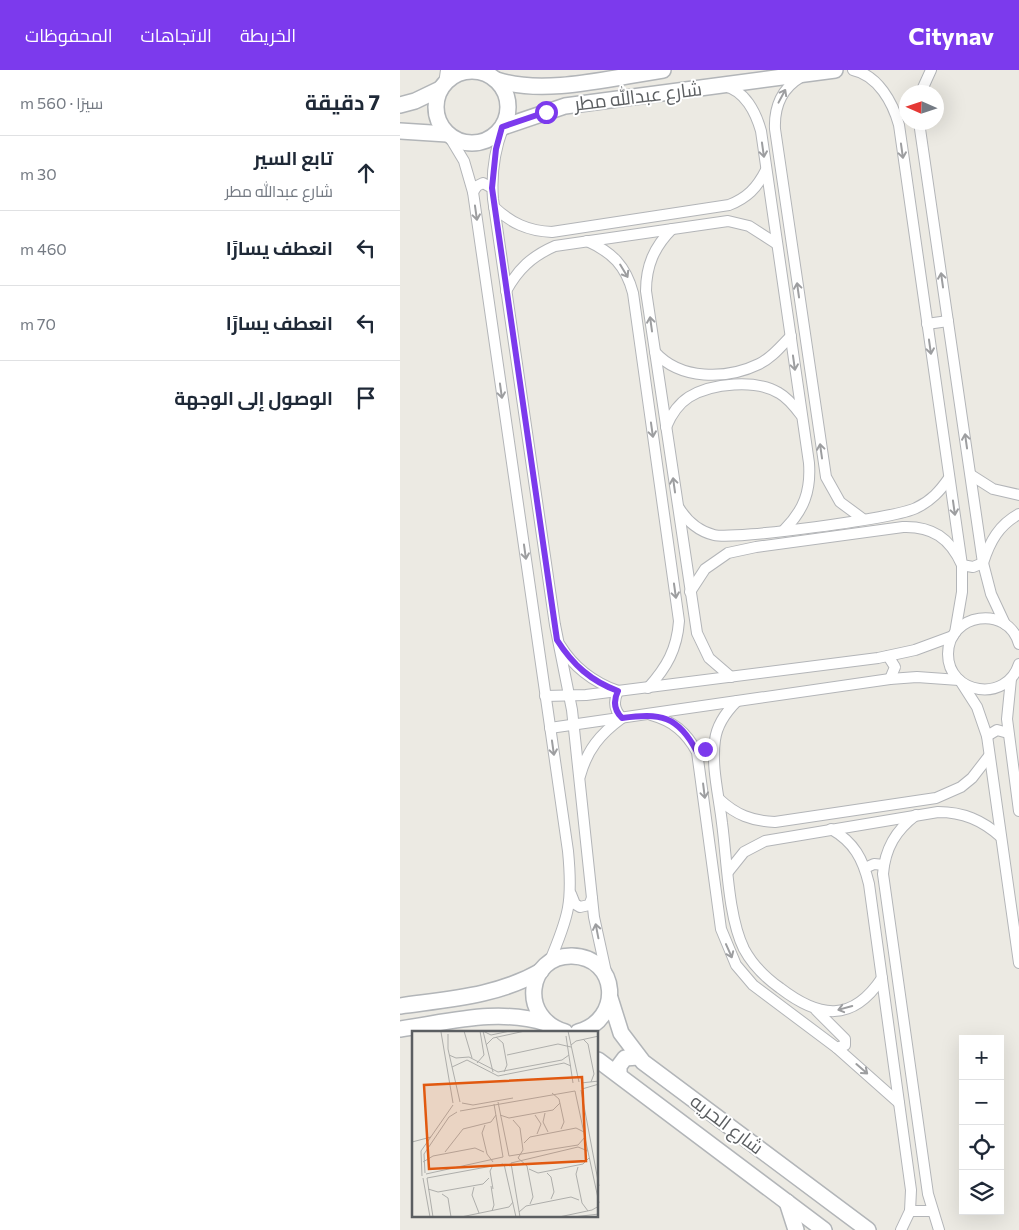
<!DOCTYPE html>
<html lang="ar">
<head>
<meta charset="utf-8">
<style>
	body { margin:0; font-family:Commissioner,Cairo,sans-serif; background:#f6f6f7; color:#1f2937; direction:rtl }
	.controls { position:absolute; right:15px; bottom:15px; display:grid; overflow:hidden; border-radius:0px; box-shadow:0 5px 20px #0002 }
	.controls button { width:45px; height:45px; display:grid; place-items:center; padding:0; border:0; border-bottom:1px solid #e0e1e3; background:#fff; color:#1f2937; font:25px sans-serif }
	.compass { position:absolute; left:499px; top:15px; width:45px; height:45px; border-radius:50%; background:#fff; box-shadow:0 5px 20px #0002; rotate:273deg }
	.stop { position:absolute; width:15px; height:15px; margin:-11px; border:4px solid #7c3aed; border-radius:50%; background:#fff }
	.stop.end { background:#7c3aed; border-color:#fff; box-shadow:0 1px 5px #0008 }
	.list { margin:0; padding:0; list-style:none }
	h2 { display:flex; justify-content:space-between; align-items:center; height:65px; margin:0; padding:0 20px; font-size:21px }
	h2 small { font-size:16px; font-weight:400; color:#747a83 }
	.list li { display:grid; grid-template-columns:32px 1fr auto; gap:15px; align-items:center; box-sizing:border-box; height:75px; padding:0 20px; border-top:1px solid #e0e1e3 }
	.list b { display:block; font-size:19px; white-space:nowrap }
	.list p { margin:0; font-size:16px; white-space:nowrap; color:#747a83 }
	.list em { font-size:16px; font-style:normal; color:#747a83 }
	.icon { flex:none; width:28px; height:28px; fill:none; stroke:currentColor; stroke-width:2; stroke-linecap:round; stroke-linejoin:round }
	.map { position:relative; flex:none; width:619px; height:1160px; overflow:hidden; direction:ltr }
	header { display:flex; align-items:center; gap:30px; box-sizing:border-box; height:70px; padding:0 25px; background:#7c3aed; color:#fff }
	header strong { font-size:24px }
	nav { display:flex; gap:28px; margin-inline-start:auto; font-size:18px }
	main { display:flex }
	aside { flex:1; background:#fff }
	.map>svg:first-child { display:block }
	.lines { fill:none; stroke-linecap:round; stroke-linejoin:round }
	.street-casing { stroke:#b3b5b8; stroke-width:12 }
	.secondary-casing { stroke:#b2b5b8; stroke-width:18 }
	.street { stroke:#fff; stroke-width:10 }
	.secondary { stroke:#fff; stroke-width:15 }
	.oneway { stroke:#9d9ea0 }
	.route { stroke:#7c3aed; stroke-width:6 }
	.labels { text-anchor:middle; stroke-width:4; stroke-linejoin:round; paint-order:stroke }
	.street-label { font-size:19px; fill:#5b5e61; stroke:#fff }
	.inset-road { fill:none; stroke:#aeaeab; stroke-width:1 }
	.view { fill:#e15910; fill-opacity:0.15; stroke:#e15910; stroke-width:2.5 }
	.inset-edge { fill:none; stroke:#5b5e61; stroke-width:2.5 }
</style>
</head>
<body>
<header>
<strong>Citynav</strong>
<nav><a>الخريطة</a><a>الاتجاهات</a><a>المحفوظات</a></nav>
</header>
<main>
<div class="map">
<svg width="619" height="1160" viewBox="0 0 619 1160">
	<rect width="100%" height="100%" fill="#eceae3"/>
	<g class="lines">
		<defs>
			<g id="street">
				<path d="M88 0 91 6"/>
				<path d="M453 0C478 5 493 33 499 55L562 495V522L555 563"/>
				<path d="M401 7C382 18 374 37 375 59L426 407 440 432 463 449"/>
				<path d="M44 14 46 0"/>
				<path d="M324 16C345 20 356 43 361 61L409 393C411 421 404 440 384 460"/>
				<path d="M521 22 531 0"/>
				<path d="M519 52 583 493 591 524 605 554"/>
				<path d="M103 58C94 82 91 104 93 129L155 555 172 640 194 847 206 902"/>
				<path d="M49 66 64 91 73 122 168 781C173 832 169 846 149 893"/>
				<path d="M73 122 77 116 83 113 92 118"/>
				<path d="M94 137C111 153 128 161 152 162L329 135C347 128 357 118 366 100"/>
				<path d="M272 159C254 177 246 196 246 221L297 563 309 588 331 607"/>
				<path d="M187 171C212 182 226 196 233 223L279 551C277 579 267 597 248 618"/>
				<path d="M106 221C118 199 132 186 155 176L328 151 349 156 377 174"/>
				<path d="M527 254 548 251"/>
				<path d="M255 282C280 310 326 310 359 294 372 288 381 276 391 266"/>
				<path d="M266 357C271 345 278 334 289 327 312 313 356 309 379 323 388 328 395 337 401 345"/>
				<path d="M571 405 593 419 619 425"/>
				<path d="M279 438C287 451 298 461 314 465 334 470 497 448 516 438 531 431 540 421 549 408"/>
				<path d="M290 522 305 499 328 483 356 477 503 457C532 456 550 468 562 495L573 497 583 493C590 471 599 455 619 444"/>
				<path d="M619 574C608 534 548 543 548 584 548 625 607 633 619 594"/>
				<path d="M160 575C174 598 193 612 218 621 213 632 214 640 222 648 200 664 187 680 180 706"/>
				<path d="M488 586 495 597 490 609"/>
				<path d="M611 609 607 649 619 741"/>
				<path d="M561 612 577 637 587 666 619 893"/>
				<path d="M145 626 186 625 478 588 515 580 553 566"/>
				<path d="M337 631C326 642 317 654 315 670 311 696 319 726 322 753 327 789 328 847 344 879 352 894 366 908 380 918 419 948 452 953 482 908"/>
				<path d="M251 645C273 651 286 662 297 682L321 859 336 895 353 915 437 978 499 1033"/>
				<path d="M150 658 490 609 517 607 559 610"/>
				<path d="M587 666 597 660 608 663"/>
				<path d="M319 729C336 745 352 751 375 752L536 728 561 717 572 708 589 686"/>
				<path d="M516 745C496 760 485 778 483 804L528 1124 539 1160"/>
				<path d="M431 759C454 772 463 789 469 814L511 1120 510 1141 501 1160"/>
				<path d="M465 798 474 794 484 795"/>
				<path d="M328 802 344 782 365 771 538 742C563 742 582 750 601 767"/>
				<path d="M171 824 175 834 180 837 189 835 192 828"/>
				<path d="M416 940 445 969V975L437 978"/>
				<path d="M510 1141H531"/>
			</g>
			<g id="secondary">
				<circle cx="72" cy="37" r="36"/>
				<path d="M97 10C145 26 214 7 263 0"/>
				<path d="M0 35 15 31 40 19"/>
				<path d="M103 57 165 36 435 0"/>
				<path d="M0 61 47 64"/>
				<path d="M210 928 221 963 243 992 468 1160"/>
				<path d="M0 936C49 929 98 926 141 901"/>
				<path d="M0 959C50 952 97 938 146 953"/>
				<path d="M165 962C118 948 127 885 172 886 219 887 223 950 178 962"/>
				<path d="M198 990 424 1160"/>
				<path d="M219 1005V996L225 988 238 987"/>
				<path d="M387 1132 396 1160"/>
			</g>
		</defs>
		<use href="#street" class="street-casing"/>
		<use href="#secondary" class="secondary-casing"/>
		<use href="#street" class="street"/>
		<use href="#secondary" class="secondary"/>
	</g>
	<defs><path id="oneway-shaft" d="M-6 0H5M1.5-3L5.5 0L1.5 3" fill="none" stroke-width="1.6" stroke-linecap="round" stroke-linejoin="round" transform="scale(1.25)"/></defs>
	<g class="oneway">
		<use href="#oneway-shaft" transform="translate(382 26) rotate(-62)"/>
		<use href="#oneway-shaft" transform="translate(363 80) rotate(82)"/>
		<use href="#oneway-shaft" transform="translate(502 81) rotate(82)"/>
		<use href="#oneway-shaft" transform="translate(76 143) rotate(82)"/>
		<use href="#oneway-shaft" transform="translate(224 201) rotate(59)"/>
		<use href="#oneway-shaft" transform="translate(542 210) rotate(-98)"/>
		<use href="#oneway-shaft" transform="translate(398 220) rotate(-98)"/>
		<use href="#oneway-shaft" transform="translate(251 254) rotate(-98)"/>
		<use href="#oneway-shaft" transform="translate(530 277) rotate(82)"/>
		<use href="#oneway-shaft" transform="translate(394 293) rotate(82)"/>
		<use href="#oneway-shaft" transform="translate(101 321) rotate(82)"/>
		<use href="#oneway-shaft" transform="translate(252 360) rotate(82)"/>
		<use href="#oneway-shaft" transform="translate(566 371) rotate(-98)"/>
		<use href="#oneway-shaft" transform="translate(421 381) rotate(-98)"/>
		<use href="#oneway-shaft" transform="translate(274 415) rotate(-98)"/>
		<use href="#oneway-shaft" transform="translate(554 438) rotate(82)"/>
		<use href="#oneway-shaft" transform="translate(125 482) rotate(82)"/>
		<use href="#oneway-shaft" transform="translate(275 521) rotate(82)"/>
		<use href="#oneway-shaft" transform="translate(153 678) rotate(82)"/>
		<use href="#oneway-shaft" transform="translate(304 721) rotate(83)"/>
		<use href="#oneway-shaft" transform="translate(197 861) rotate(-101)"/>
		<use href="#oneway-shaft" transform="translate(329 881) rotate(66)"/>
		<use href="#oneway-shaft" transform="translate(445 938) rotate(165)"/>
		<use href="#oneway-shaft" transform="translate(462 999) rotate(41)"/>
	</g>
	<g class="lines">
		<path class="route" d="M146 42 102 57 96 79 92 118 157 570C173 595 191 611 218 621 213 631 214 640 222 648 260 643 278 645 297 682L305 679"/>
	</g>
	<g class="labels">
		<g class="street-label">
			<text transform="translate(238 26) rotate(-7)" y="7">شارع عبدالله مطر</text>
			<text transform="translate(327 1054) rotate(37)" y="7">شارع الحريه</text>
		</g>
	</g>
	<g transform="translate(12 961)">
		<rect width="186" height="186" fill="#eceae3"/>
		<path class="inset-road" d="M52 0 60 27M71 0 81 41M71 0 79 4 98 0M156 0 167 51M29 1 41 72M36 3V18L48 71M154 5 161 52M84 6 91 12 95 34 92 41M171 8 176 13 182 43 179 51M74 14 81 7 113 0M159 14 164 10 187 5M37 24 44 27 57 26 86 41 150 29 157 24M95 24 146 13 159 16M65 32 72 24 68 0M40 36 55 29 86 45 152 32 159 35M169 52 187 50M170 58 187 53M169 59 187 155M163 60 187 172M140 62 147 68 152 91 149 98M86 71 97 125M50 72 61 74 101 67M82 73 91 126M48 80 163 60M133 82 131 91 136 101M88 84 97 87 141 79 148 72M123 84 129 93 125 103M101 89 108 97 111 119 106 127 115 135 121 166 118 173M73 94 70 102 75 123 81 131M0 111 19 106M112 112 118 106 164 97 172 101M33 121 51 98 79 91 84 84M97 125 166 114 173 106M11 131 21 125 63 117 72 121M99 132 166 116 176 120M99 132 108 186M92 133 104 186M81 134 78 140 81 158M166 136 164 143 170 172 176 180M117 138 126 142 171 133 177 127M13 142 12 123 37 86 45 81M135 142 139 146 142 161 139 168M14 143 91 126M10 145 9 120 41 74M11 147 18 186M15 147 91 133M15 147 21 186M79 155 82 174 80 180M62 156 60 164 67 182M16 158 26 161 71 153 77 147M30 163 36 167 39 186M107 181 114 175 159 166 167 169M49 186 97 176 101 171M147 186 180 179 187 175M161 186 187 183"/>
		<path class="view" d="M170 46 174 130 17 138 12 54Z"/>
		<rect width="186" height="186" class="inset-edge"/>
	</g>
</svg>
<div class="controls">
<button>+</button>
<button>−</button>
<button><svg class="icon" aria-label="locate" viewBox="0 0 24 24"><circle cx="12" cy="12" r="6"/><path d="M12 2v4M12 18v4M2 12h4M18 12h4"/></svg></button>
<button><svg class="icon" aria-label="layers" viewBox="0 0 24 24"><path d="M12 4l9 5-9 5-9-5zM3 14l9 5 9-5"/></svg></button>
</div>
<svg class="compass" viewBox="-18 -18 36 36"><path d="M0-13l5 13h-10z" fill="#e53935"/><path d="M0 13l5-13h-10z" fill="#747a83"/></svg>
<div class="stop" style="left:146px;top:42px"></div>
<div class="stop end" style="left:305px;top:679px"></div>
</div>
<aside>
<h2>7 دقيقة<small>سيرًا · 560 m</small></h2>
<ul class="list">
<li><svg class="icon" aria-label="ahead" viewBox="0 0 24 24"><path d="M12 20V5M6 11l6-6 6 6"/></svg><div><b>تابع السير</b><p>شارع عبدالله مطر</p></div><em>30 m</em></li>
<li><svg class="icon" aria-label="left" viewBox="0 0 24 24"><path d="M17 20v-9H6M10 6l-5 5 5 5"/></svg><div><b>انعطف يسارًا</b></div><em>460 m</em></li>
<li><svg class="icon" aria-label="left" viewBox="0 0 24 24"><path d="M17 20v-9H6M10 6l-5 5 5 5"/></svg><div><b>انعطف يسارًا</b></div><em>70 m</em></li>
<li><svg class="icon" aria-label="arrive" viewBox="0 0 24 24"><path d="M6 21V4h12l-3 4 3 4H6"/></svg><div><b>الوصول إلى الوجهة</b></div></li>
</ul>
</aside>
</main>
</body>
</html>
